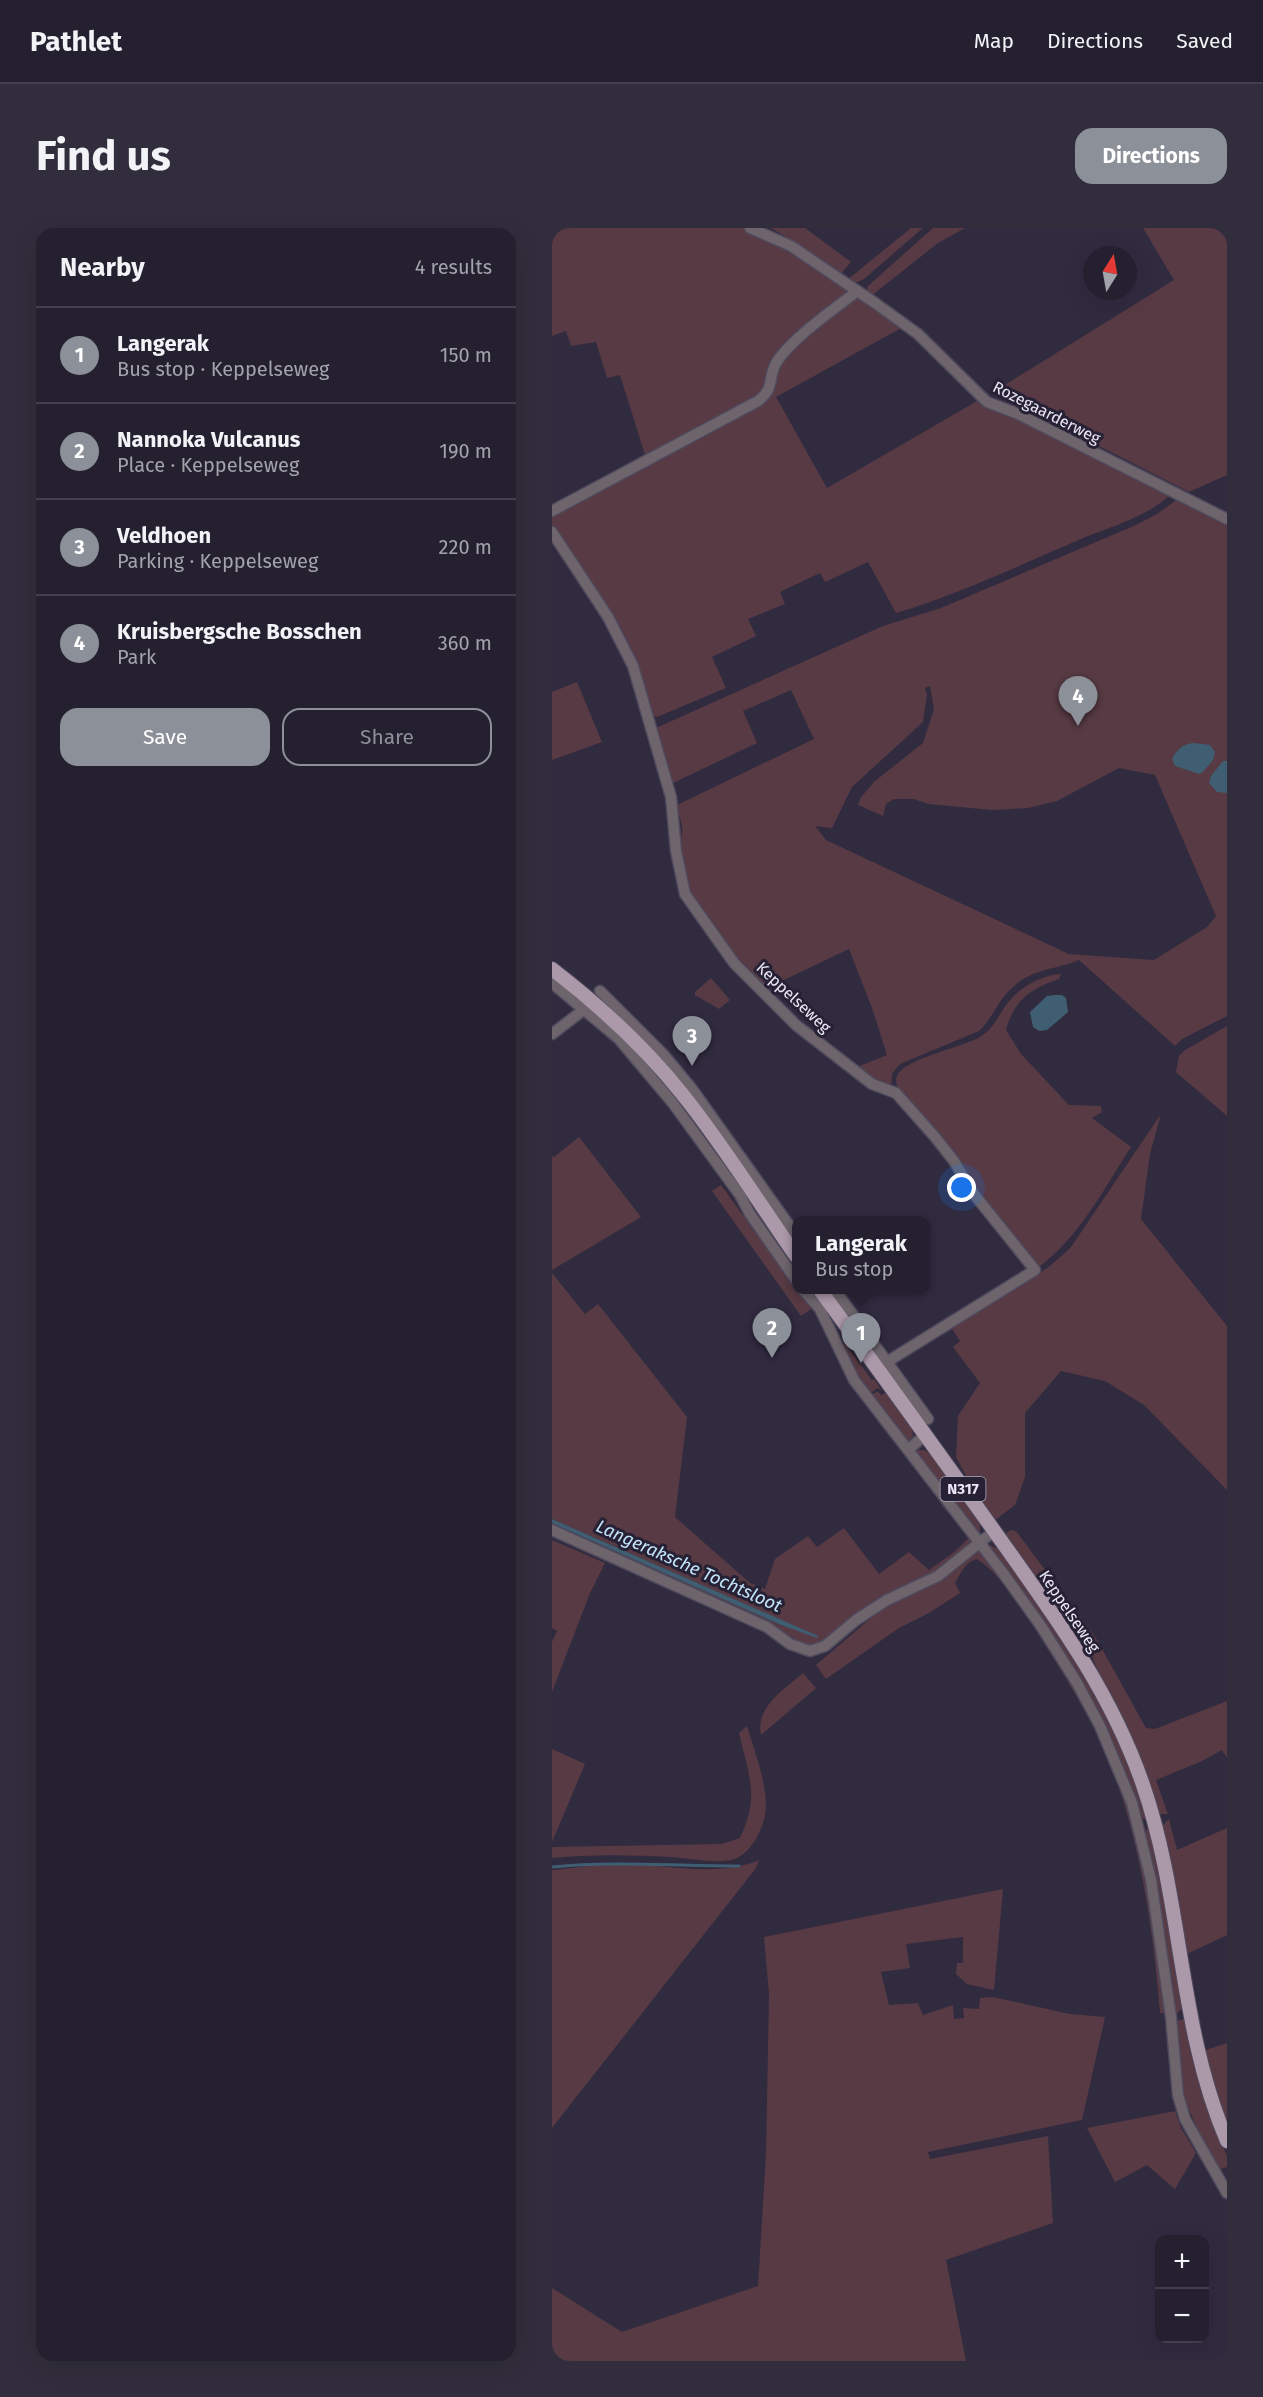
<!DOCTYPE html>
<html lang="en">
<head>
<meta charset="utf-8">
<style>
	body { margin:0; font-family:"Fira Sans",sans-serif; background:#312d3c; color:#f1f3f6 }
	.controls { position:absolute; right:18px; bottom:18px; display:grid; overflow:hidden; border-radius:12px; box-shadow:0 6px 24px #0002 }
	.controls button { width:54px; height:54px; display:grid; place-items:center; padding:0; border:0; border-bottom:2px solid #423e4c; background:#252030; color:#f1f3f6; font:30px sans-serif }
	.compass { position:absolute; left:531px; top:18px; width:54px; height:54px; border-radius:50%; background:#252030; box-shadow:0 6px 24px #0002; rotate:11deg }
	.you { position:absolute; left:410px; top:960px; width:21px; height:21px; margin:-15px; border:4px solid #fff; border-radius:50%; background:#1a73e8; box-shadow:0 0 0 9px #1a73e833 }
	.badge { display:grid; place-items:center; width:39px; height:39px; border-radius:50%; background:#8c9099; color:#fff; font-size:20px; font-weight:700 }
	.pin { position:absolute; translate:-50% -50px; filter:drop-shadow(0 2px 3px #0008) }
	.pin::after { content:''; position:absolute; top:32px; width:21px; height:18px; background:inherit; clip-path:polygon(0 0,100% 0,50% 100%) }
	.popup { position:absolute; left:240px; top:988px; width:138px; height:78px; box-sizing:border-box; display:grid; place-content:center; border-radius:12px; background:#252030; filter:drop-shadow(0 2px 4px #0005); font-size:20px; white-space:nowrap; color:#a3a3ab }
	.popup b { font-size:22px; color:#f1f3f6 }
	.popup::after { content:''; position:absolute; left:50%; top:100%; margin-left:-12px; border:12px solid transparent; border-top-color:#252030 }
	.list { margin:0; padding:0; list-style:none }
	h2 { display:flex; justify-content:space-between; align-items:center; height:78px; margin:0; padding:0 24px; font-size:26px }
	h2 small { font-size:20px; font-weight:400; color:#a3a3ab }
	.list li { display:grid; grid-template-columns:39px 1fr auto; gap:18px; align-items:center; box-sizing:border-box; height:96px; padding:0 24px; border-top:2px solid #423e4c }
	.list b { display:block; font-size:22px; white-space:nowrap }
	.list p { margin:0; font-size:20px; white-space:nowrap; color:#a3a3ab }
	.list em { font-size:20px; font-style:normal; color:#a3a3ab }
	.actions { display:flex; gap:12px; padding:18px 24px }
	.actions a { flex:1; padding:14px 0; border:2px solid #8c9099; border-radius:18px; text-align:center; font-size:21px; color:#8c9099 }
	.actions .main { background:#8c9099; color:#fff }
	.map { position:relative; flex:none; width:675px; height:2133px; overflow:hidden; border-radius:18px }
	header { display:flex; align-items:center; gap:36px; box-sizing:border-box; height:84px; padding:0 30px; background:#252030; border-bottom:2px solid #423e4c }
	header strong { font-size:28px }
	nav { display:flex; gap:33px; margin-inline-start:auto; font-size:21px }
	.intro { display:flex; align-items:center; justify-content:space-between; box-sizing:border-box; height:144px; padding:0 36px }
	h1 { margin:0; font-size:42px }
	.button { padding:15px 27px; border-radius:18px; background:#8c9099; color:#fff; font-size:21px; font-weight:700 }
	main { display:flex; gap:36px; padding:0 36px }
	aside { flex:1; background:#252030; border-radius:18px; box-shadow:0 6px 24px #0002 }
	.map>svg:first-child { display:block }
	.green { fill:#573a43; fill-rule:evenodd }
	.water { fill:#3f5e72 }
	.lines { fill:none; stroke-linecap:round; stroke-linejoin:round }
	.stream { stroke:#3f5e72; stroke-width:3 }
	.minor-casing { stroke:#4f495d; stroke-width:13 }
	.major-casing { stroke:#4f495d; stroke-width:16 }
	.minor { stroke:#6d646c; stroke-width:10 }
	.major { stroke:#ab98a9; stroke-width:14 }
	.labels { text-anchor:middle; stroke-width:6; stroke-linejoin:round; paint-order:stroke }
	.shield { fill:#272135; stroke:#b0abbb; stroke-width:1.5 }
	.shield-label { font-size:15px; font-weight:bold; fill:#eae6f4 }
	.street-label { font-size:16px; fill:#eae6f4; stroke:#272135 }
	.water-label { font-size:18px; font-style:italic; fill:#c2e4fa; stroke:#272135 }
</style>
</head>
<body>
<header>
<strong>Pathlet</strong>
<nav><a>Map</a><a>Directions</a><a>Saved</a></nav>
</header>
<div class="intro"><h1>Find us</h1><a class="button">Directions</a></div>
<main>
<aside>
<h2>Nearby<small>4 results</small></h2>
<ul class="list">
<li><span class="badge">1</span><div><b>Langerak</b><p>Bus stop · Keppelseweg</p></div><em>150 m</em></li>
<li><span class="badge">2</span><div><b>Nannoka Vulcanus</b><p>Place · Keppelseweg</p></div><em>190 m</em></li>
<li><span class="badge">3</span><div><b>Veldhoen</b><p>Parking · Keppelseweg</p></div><em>220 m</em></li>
<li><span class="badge">4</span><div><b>Kruisbergsche Bosschen</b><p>Park</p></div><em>360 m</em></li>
</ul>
<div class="actions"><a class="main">Save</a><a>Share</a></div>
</aside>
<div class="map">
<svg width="675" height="2133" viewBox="0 0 675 2133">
	<rect width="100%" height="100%" fill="#312b40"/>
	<g class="green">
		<path d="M0 0H203L295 62 296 65 228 122 213 164 94 230 68 147 55 150 44 114 19 118 14 103 0 108Z"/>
		<path d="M219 0H253L299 34 288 47 241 13Z"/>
		<path d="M359 0H371L312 51 301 56 295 52Z"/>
		<path d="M381 0H413L386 15 319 68 314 64 316 58Z"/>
		<path d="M591 0H675V247L637 264 555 222 464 179 440 165 622 52Z"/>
		<path d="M306 69 319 77 325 84 334 87 351 99 224 169 275 260 432 169 619 265C601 287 555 300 529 311 468 337 408 366 344 385L316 334 273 354 268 345 228 364 233 376 196 391 204 408 160 429 174 460 105 489 102 488 88 448 0 298V286L218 170 228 135 239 123Z"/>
		<path d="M627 270 675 292V788L630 811 623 818 527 732C500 743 477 740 455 765 444 777 439 792 427 803L348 836 340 846 339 860 323 855 303 840 335 827 320 780 297 721 213 761C176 723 129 680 127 622 127 615 131 607 130 599 129 592 126 584 125 577L262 511 239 462 191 483 205 515 119 556 104 500 331 398 389 380 584 297 605 286ZM378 458 382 481 371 515 323 553 309 569 306 577 331 588 334 576 342 571H362L376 576 440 582 476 580 505 573 567 540 603 547 664 688 655 699 602 732 517 726 274 612 263 598 280 600 300 559 371 494 375 466 373 460Z"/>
		<path d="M25 454 50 514 0 532V464Z"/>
		<path d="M509 746 507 751C478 761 462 772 454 802L469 826 517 877 549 878 550 884 540 890 579 919C552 961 528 1008 487 1039L417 954 346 862C345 857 343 852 345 848 351 831 411 819 428 809 441 801 446 789 454 777 466 760 489 747 509 746Z"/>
		<path d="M159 750 178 772 167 781 143 767V764Z"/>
		<path d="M675 798V888L624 844 627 828 633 822Z"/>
		<path d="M609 886 598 926 589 991 675 1098V1262L592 1177 553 1153 509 1143 473 1185V1249L463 1277 442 1293 427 1272 404 1229 406 1188 428 1155 401 1119 408 1113 399 1099C440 1075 485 1053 519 1019Z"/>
		<path d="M27 909 89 989 0 1042V928L2 929Z"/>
		<path d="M169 957 259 1081 249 1088 160 963Z"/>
		<path d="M0 1045 33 1086 46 1076 135 1189 123 1289 198 1355 213 1361 223 1331 256 1308 265 1319 292 1300 327 1346 357 1324 377 1342 402 1324 418 1309 390 1278 392 1277 421 1312 419 1316 395 1339 311 1380 273 1411 263 1416 258 1417 247 1414 224 1399 0 1298V1295L229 1397 265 1408 0 1291Z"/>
		<path d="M288 1115H292L320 1152 322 1151 330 1163 326 1160 317 1166Z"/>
		<path d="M326 1163 329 1167 334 1165 360 1199 361 1208 355 1214 348 1207V1203L323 1171 318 1168Z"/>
		<path d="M366 1222H372L380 1227 428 1294V1304H424L363 1224Z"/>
		<path d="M459 1302 464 1303 544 1410 594 1500 603 1501 675 1473V1530L670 1522 650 1533 604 1552 616 1586H605L535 1416 513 1393 452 1306Z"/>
		<path d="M0 1312 53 1335 38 1365 0 1464V1414L5 1403 0 1400Z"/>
		<path d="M436 1316 448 1322 509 1408 519 1428 544 1464 541 1465 542 1469 546 1467 580 1541 596 1593 588 1589 569 1532 554 1500 434 1318Z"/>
		<path d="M422 1324H429C493 1400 555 1500 582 1596 599 1657 605 1722 614 1785H608C602 1705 588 1614 560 1540 542 1494 516 1453 490 1412 472 1384 452 1349 425 1331 413 1334 409 1345 403 1355L408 1365 377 1385 347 1400 274 1451 264 1437 320 1389 343 1373 378 1358Z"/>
		<path d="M251 1445 264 1460 209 1507C203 1479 233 1461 251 1445Z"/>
		<path d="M195 1498C202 1522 218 1562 213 1587 210 1602 201 1621 187 1629 172 1638 136 1630 119 1629 80 1627 39 1626 0 1630V1619L170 1616 188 1610C208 1567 197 1549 187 1505Z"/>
		<path d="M0 1521 33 1536 0 1614Z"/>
		<path d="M617 1591 625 1622 675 1600V1707L633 1727 609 1599Z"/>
		<path d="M598 1599 603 1614 631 1778 628 1783 624 1786 593 1606 595 1600Z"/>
		<path d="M207 1632 204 1640 0 1900V1642C23 1640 46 1636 69 1636 113 1636 165 1650 207 1632Z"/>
		<path d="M451 1661 442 1762 415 1756 404 1746 405 1735H411V1709L354 1716 358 1740 329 1744 337 1777 366 1775 371 1787 401 1777 402 1791 412 1790 411 1780 427 1781 428 1770 441 1769 518 1786 553 1789 530 1892 376 1924 378 1931 496 1908 501 1995 394 2032 414 2133H0V2060L70 2104 206 2058 214 1926 217 1766 212 1709Z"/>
		<path d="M633 1791C638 1840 656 1883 675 1928V1939L667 1942 664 1941 633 1873 623 1796 627 1792Z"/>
		<path d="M675 1815V1896L651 1823Z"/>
		<path d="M623 1883 629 1900 644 1925 623 1961 595 1937 563 1954 535 1900Z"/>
	</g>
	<g class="water">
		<path d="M642 515 658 517 663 524 661 532 651 544 647 546 623 538 620 531C625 521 631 516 642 515Z"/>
		<path d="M671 533H675V565L665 564 657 555 659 548Z"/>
		<path d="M502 767H510L514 770 516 784 495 802 487 803 481 799 478 784 495 768Z"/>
		<path d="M0 1291 266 1408 265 1410 229 1397 0 1295Z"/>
	</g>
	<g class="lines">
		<path class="stream" d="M0 1639C63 1633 124 1638 187 1638"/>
		<defs>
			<g id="minor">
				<path d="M198 0 239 18 323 75 366 106 435 174 464 185 675 291"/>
				<path d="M0 283 206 173C225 158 214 149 226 132 242 109 281 82 304 64"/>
				<path d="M0 304 56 389 81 438 119 569 124 623 133 666 182 735 244 797 320 856 344 865 383 909 402 933 421 965 483 1042 325 1140"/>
				<path d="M0 755 67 811 120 874 188 967 198 986 244 1052"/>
				<path d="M48 763 111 826 140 861 244 1007"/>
				<path d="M0 806 38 777"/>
				<path d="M251 1062 268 1081 302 1152 451 1345 489 1398 525 1455 548 1498 580 1575 599 1652 619 1789 626 1867 633 1891 675 1965"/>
				<path d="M283 1062 376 1191"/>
				<path d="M357 1221 373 1207"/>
				<path d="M0 1302 215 1399 238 1416 258 1423 273 1418 304 1392 335 1372 386 1348 432 1311 442 1304"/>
			</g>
			<g id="major">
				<path d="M0 741C48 778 93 819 131 867 172 918 207 975 244 1028"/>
				<path d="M268 1062C327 1142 385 1223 443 1304 501 1386 558 1461 591 1557 631 1673 626 1799 675 1913"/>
			</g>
		</defs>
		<use href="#minor" class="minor-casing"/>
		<use href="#major" class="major-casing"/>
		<use href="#minor" class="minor"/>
		<use href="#major" class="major"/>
	</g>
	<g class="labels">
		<rect class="shield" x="388.5" y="1249" width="45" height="24" rx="4.5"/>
		<g class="shield-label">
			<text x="411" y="1266">N317</text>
		</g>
		<g class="street-label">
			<text transform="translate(495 184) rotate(27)" y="6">Rozegaarderweg</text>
			<text transform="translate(242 769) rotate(43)" y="6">Keppelseweg</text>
			<text transform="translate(518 1383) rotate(56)" y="6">Keppelseweg</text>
		</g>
		<g class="water-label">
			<text transform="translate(137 1338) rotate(24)" y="6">Langeraksche Tochtsloot</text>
		</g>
	</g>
</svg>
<div class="controls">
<button>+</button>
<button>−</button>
</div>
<svg class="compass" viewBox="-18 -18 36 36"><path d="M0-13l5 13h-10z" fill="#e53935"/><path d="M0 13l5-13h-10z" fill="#a3a3ab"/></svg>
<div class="you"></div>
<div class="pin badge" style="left:309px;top:1135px">1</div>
<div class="popup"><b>Langerak</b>Bus stop</div>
<div class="pin badge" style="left:220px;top:1130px">2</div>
<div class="pin badge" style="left:140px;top:838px">3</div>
<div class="pin badge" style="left:526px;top:498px">4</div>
</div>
</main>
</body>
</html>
